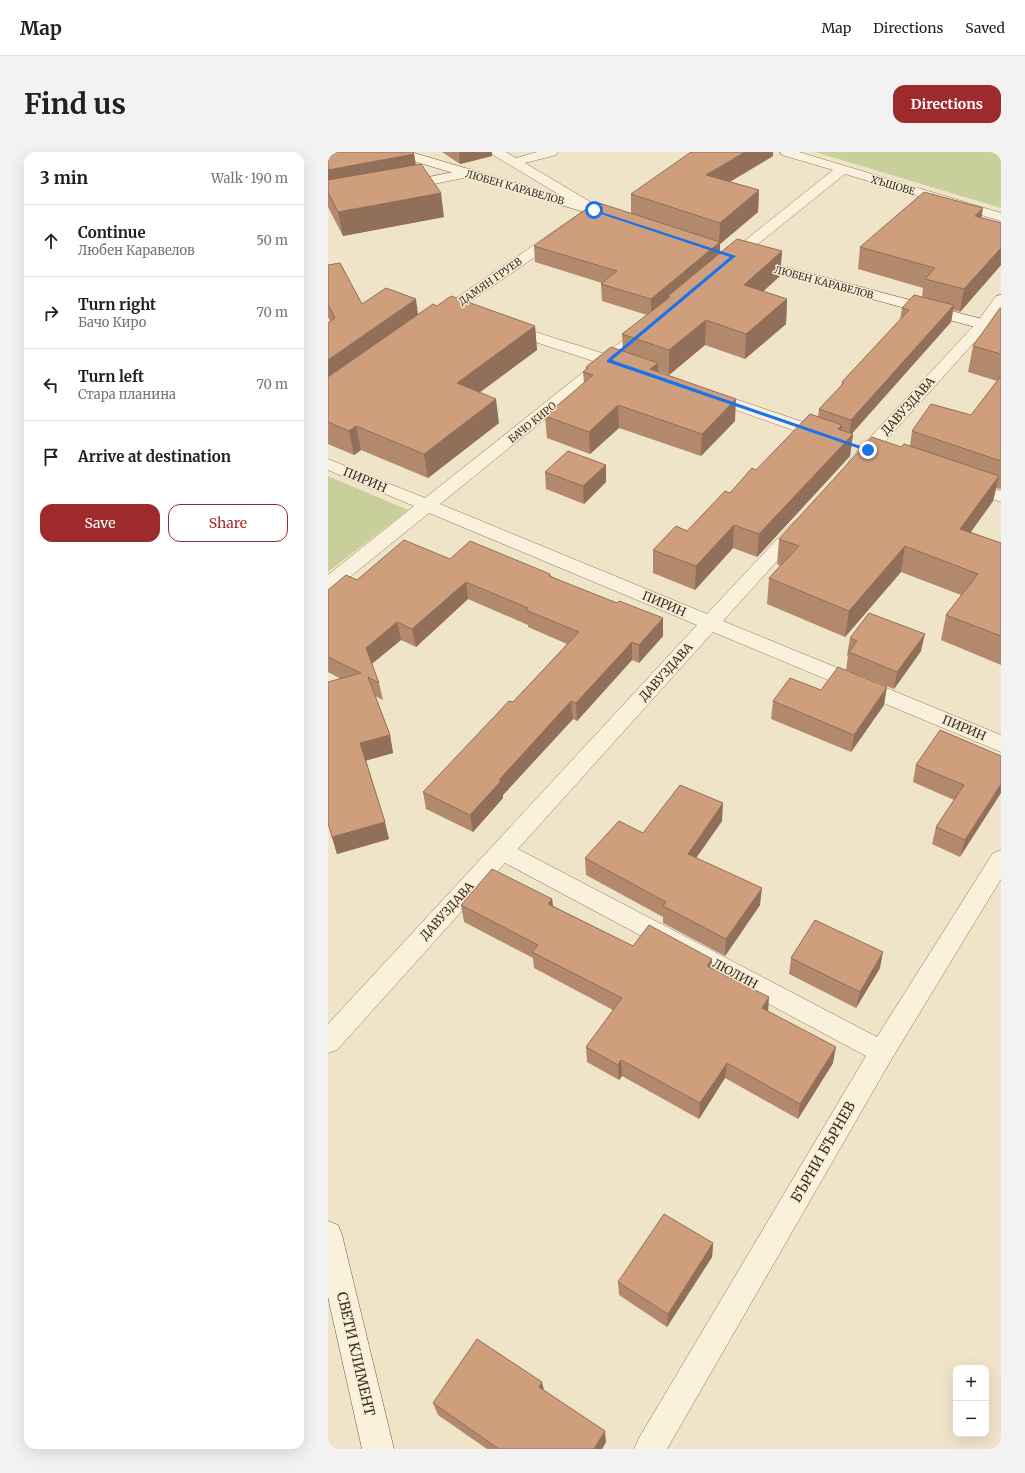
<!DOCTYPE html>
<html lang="en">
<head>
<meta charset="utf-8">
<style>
	body { margin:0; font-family:Merriweather,serif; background:#f2f2f2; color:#202124 }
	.controls { position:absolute; right:12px; bottom:12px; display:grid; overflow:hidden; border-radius:8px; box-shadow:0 4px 16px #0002 }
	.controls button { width:36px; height:36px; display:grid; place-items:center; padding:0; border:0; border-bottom:1px solid #e0e0e0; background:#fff; color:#202124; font:20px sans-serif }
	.stop { position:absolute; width:12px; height:12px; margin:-9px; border:3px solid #1a73e8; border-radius:50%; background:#fff }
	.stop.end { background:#1a73e8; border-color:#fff; box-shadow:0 1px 4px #0008 }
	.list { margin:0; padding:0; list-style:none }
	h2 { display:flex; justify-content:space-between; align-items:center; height:52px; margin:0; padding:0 16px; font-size:17px }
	h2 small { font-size:13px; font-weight:400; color:#757577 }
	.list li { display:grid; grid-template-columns:26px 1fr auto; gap:12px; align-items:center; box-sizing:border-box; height:72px; padding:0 16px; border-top:1px solid #e0e0e0 }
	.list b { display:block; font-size:15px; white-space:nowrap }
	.list p { margin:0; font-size:13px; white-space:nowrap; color:#757577 }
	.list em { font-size:13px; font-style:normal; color:#757577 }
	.actions { display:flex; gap:8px; padding:12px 16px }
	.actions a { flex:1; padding:9px 0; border:1px solid #9e2a2b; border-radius:12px; text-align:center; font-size:14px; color:#9e2a2b }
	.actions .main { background:#9e2a2b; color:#fff }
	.icon { flex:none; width:22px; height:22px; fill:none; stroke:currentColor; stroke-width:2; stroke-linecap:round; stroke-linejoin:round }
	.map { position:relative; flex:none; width:673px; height:1297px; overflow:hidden; border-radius:12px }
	header { display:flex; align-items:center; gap:24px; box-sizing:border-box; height:56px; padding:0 20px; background:#fff; border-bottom:1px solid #e0e0e0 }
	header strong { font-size:19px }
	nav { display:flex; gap:22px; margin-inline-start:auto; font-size:14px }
	.intro { display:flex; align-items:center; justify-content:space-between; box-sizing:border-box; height:96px; padding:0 24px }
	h1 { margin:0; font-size:28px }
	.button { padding:10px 18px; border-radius:12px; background:#9e2a2b; color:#fff; font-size:14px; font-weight:700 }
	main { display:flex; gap:24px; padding:0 24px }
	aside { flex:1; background:#fff; border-radius:12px; box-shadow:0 4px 16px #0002 }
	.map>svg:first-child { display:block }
	.green { fill:#c9cf9b }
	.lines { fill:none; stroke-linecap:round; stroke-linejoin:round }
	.street-casing { stroke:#8d765c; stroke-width:1 }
	.secondary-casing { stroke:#6f573f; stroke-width:1 }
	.street { fill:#faf1dc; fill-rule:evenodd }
	.secondary { fill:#faf1dc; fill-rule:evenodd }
	.wall { fill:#b2896c }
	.shaded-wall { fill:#916f58 }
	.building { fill:#cf9f7d; stroke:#916f58 }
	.route { fill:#1a73e8 }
	.labels { text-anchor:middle; stroke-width:3; stroke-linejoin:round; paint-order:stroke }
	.far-street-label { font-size:10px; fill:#3d2e20; stroke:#f7eed8 }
	.street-label { font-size:12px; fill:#3d2e20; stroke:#f7eed8 }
	.near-street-label { font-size:14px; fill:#3d2e20; stroke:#f7eed8 }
</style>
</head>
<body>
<header>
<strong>Map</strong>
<nav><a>Map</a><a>Directions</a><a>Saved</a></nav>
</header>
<div class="intro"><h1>Find us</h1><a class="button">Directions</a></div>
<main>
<aside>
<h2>3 min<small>Walk · 190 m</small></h2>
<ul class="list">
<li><svg class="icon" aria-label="ahead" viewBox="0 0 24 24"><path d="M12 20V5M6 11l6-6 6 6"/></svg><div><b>Continue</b><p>Любен Каравелов</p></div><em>50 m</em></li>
<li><svg class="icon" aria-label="right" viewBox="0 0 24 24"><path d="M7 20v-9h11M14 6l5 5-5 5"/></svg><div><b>Turn right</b><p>Бачо Киро</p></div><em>70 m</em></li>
<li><svg class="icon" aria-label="left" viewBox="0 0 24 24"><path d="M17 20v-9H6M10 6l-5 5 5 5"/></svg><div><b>Turn left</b><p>Стара планина</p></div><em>70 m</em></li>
<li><svg class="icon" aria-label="arrive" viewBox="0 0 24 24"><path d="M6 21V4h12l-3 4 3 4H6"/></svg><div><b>Arrive at destination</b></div></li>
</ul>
<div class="actions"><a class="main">Save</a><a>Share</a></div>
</aside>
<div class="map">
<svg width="673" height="1297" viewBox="0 0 673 1297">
	<rect width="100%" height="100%" fill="#f0e4c8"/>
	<g class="green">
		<path d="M487 0H673V56Z"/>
		<path d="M0 324 80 358 0 420Z"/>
	</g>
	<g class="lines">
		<defs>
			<g id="street">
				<path d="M163 0H178L188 6 209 0H230L228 3 197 11 271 55 273 58 271 61 115 168 110 170 105 168 102 165 105 162 257 58 165 3Z"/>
				<path d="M452 0H471L673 61V69L517 22 405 112 400 113 395 112 393 109 395 106 505 18 454 3Z"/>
				<path d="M141 17 146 18 147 21 146 24 76 38 71 37 69 34 71 31Z"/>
				<path d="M673 143V157L660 175 535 314 529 315 523 314 520 310 523 306 650 169 668 144Z"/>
				<path d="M179 171 277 202 312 175 317 173 322 175 325 178 291 207 297 209 299 212 297 215 291 217 282 214 112 352 379 462 465 370 471 368 477 370 480 374 477 378 395 469 673 583V600L385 480 190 697 549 885 665 701 673 698V727L563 908 339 1297H306L311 1286 538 904 177 711 9 898 0 901V872L369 473 101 361 7 437 0 439V423L86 354 0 318V307L97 346 268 210 174 179 171 176 174 173Z"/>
				<path d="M380 238 505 280 507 284 505 288 499 289 493 288 374 246 372 243 374 240Z"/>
				<path d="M639 328 673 339V350L633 337 630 333 633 329Z"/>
			</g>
			<g id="secondary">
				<path d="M63 0H83L293 62 295 65 293 68H283L65 3Z"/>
				<path d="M423 106 673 172V182L418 113 416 110 418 107Z"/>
				<path d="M0 1069 10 1073 14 1083 66 1297H34L0 1145Z"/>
			</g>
		</defs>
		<use href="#street" class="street-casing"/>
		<use href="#secondary" class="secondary-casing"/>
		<use href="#street" class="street"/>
		<use href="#secondary" class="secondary"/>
	</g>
	<g class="wall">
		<path d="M0 0 86 2 88 12 116 65 15 84 0 55Z"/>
		<path d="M114 0H164V4L132 12Z"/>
		<path d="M445 4 402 30 431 38 430 60 392 92V101L454 99 452 124 435 139 459 147 458 172 417 207 377 193 341 223 330 219 407 269 373 304 291 276 262 302 219 286 217 264 256 231 255 220 258 218V215L295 199 294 182 319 163 274 149 273 132 274 131 207 110 206 94 303 61V42Z"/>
		<path d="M654 66 673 71V113L632 160 625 158 623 170 524 281 525 282 522 304 429 405 405 396 367 438 325 421V398L359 379 428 318 490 265 491 257 513 234 514 230 572 168 574 156 594 145 595 136 530 117 532 95Z"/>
		<path d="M0 113 34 152 90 162 109 154 207 174 209 198 152 240 171 271 100 326 33 298 26 303 0 292V171L2 169 0 165Z"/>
		<path d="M673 156V337L668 336 665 349 643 380 673 391V513L613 488 618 463 633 443 573 420 517 485 439 452 441 426 452 414 449 412 451 387 573 295 582 294 584 279 643 263 669 229 640 220 645 194Z"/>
		<path d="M278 313V330L256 352 218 337 217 320Z"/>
		<path d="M122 407 222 422 223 424 335 484 311 511 304 508 249 569 245 567 175 643V646L145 680 98 657 95 640 185 550 239 492 200 475V473L140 447 88 495 73 488 44 512 51 531 55 548 47 544 62 583 65 601 38 608 61 687 9 702 4 685 13 527 0 520V438L29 428Z"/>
		<path d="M522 486 593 499 566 537 518 518 520 504H519Z"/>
		<path d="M445 549 556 553 523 600 443 567Z"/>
		<path d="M673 604 632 705 604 692 608 675 626 648 585 630 588 613Z"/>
		<path d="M394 669 368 706 432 753 397 804 335 771V765L258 723 257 706 315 681Z"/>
		<path d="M224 747 225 754 305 794 384 817 440 859 505 911 470 967 397 926 371 967 294 924 291 928 259 910 258 895 285 858 206 816 205 806 136 770 133 753Z"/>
		<path d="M463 806 552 816 528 856 461 822Z"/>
		<path d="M385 1091 384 1105 339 1175 291 1143 290 1130Z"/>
		<path d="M216 1238 278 1290 274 1297H159L110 1263 105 1251Z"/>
	</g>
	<g class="shaded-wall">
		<path d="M131 0H164V4L132 12Z"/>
		<path d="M417 0H445V4L378 44V23Z"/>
		<path d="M86 2 89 25 0 40V18Z"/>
		<path d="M431 38 430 60 392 92V106L342 145 340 144V150L323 164V147L391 91 392 71Z"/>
		<path d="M113 41 116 65 15 84 10 60Z"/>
		<path d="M655 56 651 78 647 64Z"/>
		<path d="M673 96V113L632 160 636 137Z"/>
		<path d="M454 99 452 124 415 158 416 133Z"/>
		<path d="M88 147 91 170 0 234V208Z"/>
		<path d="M459 147 458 172 417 207 418 182Z"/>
		<path d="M626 153 623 170 521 285 523 268Z"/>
		<path d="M378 168 377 193 341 223V198Z"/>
		<path d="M207 174 209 198 132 255 129 231Z"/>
		<path d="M330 211V233L322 217Z"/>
		<path d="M168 247 171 271 100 326 96 302Z"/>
		<path d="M408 247 407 269 373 304 374 282Z"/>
		<path d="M290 253 291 276 262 302 261 280Z"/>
		<path d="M514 273 511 296 510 277Z"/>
		<path d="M28 274 33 298 26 303 21 279Z"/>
		<path d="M525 282 522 304 429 405 431 382Z"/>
		<path d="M278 313V330L256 352 255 334Z"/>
		<path d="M671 324 665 349 627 402 632 377Z"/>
		<path d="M406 373 405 396 367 438 368 414Z"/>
		<path d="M577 394 573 420 517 485 521 459Z"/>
		<path d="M138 430 140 447 88 495 84 477Z"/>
		<path d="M335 466V484L311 511V493Z"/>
		<path d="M69 470 73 488 42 513 38 496Z"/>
		<path d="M597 482 593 499 566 537 569 520Z"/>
		<path d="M304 490V508L249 569 248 551Z"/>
		<path d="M559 535 556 553 523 600 526 583Z"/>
		<path d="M243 549 245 567 175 643V646L145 680 142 663 171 628Z"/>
		<path d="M62 583 65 601 37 609 32 591Z"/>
		<path d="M673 632V641L632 705 637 688Z"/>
		<path d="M395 651 394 669 359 719 360 702Z"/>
		<path d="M57 670 61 687 9 702 4 685Z"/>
		<path d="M434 736 432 753 397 804 398 787Z"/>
		<path d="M224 747 226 763 220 752Z"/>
		<path d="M555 800 552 816 528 856 532 840Z"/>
		<path d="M384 807V823L379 814Z"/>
		<path d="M441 845 440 861 434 856Z"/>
		<path d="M508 895 505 911 470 967 472 952Z"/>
		<path d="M293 908 294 924 291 928 290 913Z"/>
		<path d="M399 911 397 926 371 967 372 951Z"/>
		<path d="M385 1091 384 1105 339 1175 340 1162Z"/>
		<path d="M214 1230 217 1242 211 1235Z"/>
		<path d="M277 1279 278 1290 274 1297H266Z"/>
	</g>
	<g class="building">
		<path d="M0 0H85L86 2 0 18Z"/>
		<path d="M363 0H417L378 23 431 38 392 71 303 42Z"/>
		<path d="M93 12 113 41 10 60 0 40V28Z"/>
		<path d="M596 40 655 56 647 64 673 71V96L636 137 597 127 607 116 532 95Z"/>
		<path d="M268 50 392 90 323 147 273 132 289 119 206 94Z"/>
		<path d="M409 87 454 99 416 133 459 147 418 182 378 168 341 198 294 182 342 145 340 144Z"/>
		<path d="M12 111 34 152 58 136 88 147 0 208V171L7 166 0 152V113Z"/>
		<path d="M586 143 626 153 523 268 491 257 516 231 514 230 581 158 574 156Z"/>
		<path d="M123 144 207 174 129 231 168 247 96 302 28 274 21 279 0 270V225L105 152 109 154Z"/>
		<path d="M672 156H673V202L645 194Z"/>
		<path d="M283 195 330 211 322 217 408 247 374 282 290 253 261 280 217 264 265 223 255 220 260 216 258 215Z"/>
		<path d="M673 224V309L584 279 603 252 643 263Z"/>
		<path d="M482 262 514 273 510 277 525 282 431 382 406 373 368 414 325 398 348 374 359 379 397 339 402 341 424 316 428 318Z"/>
		<path d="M544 285 573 295 576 292 671 324 632 377 673 391V484L618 463 650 422 577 394 521 459 441 426 471 394 451 387Z"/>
		<path d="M240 299 278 313 255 334 217 320Z"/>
		<path d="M76 388 122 407 142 389 222 422 221 424 289 451 291 449 335 466 311 493 304 490 248 551 243 549 171 628 173 629 142 663 95 640 181 549 185 550 251 480 198 458 200 456 138 430 84 477 69 470 38 496 51 531 40 525 62 583 32 591 57 670 4 685 0 671V530L33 521 0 505V438L18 423 29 428Z"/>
		<path d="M541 461 597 482 569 520 521 500 529 489 522 486Z"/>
		<path d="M510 515 559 535 526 583 445 549 462 526 493 538Z"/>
		<path d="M612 578 673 604V632L637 688 608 675 636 633 588 613Z"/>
		<path d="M352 633 395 651 360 702 434 736 398 787 335 754 338 750 257 706 291 669 315 681Z"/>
		<path d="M164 717 224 747 220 752 305 794 321 773 384 807 379 814 441 845 434 856 508 895 472 952 399 911 372 951 293 908 290 913 258 895 294 846 204 800 210 793 133 753Z"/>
		<path d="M487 768 555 800 532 840 463 806Z"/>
		<path d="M336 1062 385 1091 340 1162 290 1130Z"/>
		<path d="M149 1187 214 1230 211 1235 277 1279 266 1297H171L105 1251Z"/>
	</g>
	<path class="route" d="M264 57 408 104 284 208 541 297V300L279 210V208L402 105 264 59Z"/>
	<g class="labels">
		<g class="far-street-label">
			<text transform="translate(565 33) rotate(16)" y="4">ХЪШОВЕ</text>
			<text transform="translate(187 35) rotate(16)" y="4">ЛЮБЕН КАРАВЕЛОВ</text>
			<text transform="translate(162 129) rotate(-35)" y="4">ДАМЯН ГРУЕВ</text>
			<text transform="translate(496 130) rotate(15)" y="4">ЛЮБЕН КАРАВЕЛОВ</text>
			<text transform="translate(204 270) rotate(-39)" y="4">БАЧО КИРО</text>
		</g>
		<g class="street-label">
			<text transform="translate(580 254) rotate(-48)" y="4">ДАВУЗДАВА</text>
			<text transform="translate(37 328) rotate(23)" y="4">ПИРИН</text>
			<text transform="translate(336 452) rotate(23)" y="4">ПИРИН</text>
			<text transform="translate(338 520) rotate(-48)" y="4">ДАВУЗДАВА</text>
			<text transform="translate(636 576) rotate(23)" y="4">ПИРИН</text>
			<text transform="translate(119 759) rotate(-48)" y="4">ДАВУЗДАВА</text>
			<text transform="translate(407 822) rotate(28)" y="4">ЛЮЛИН</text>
		</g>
		<g class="near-street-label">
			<text transform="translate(495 1000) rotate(-60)" y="5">БЪРНИ БЪРНЕВ</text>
			<text transform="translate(28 1202) rotate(77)" y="5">СВЕТИ КЛИМЕНТ</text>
		</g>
	</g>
</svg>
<div class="controls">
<button>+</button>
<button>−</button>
</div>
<div class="stop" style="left:266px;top:58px"></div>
<div class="stop end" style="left:540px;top:298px"></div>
</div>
</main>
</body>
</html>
